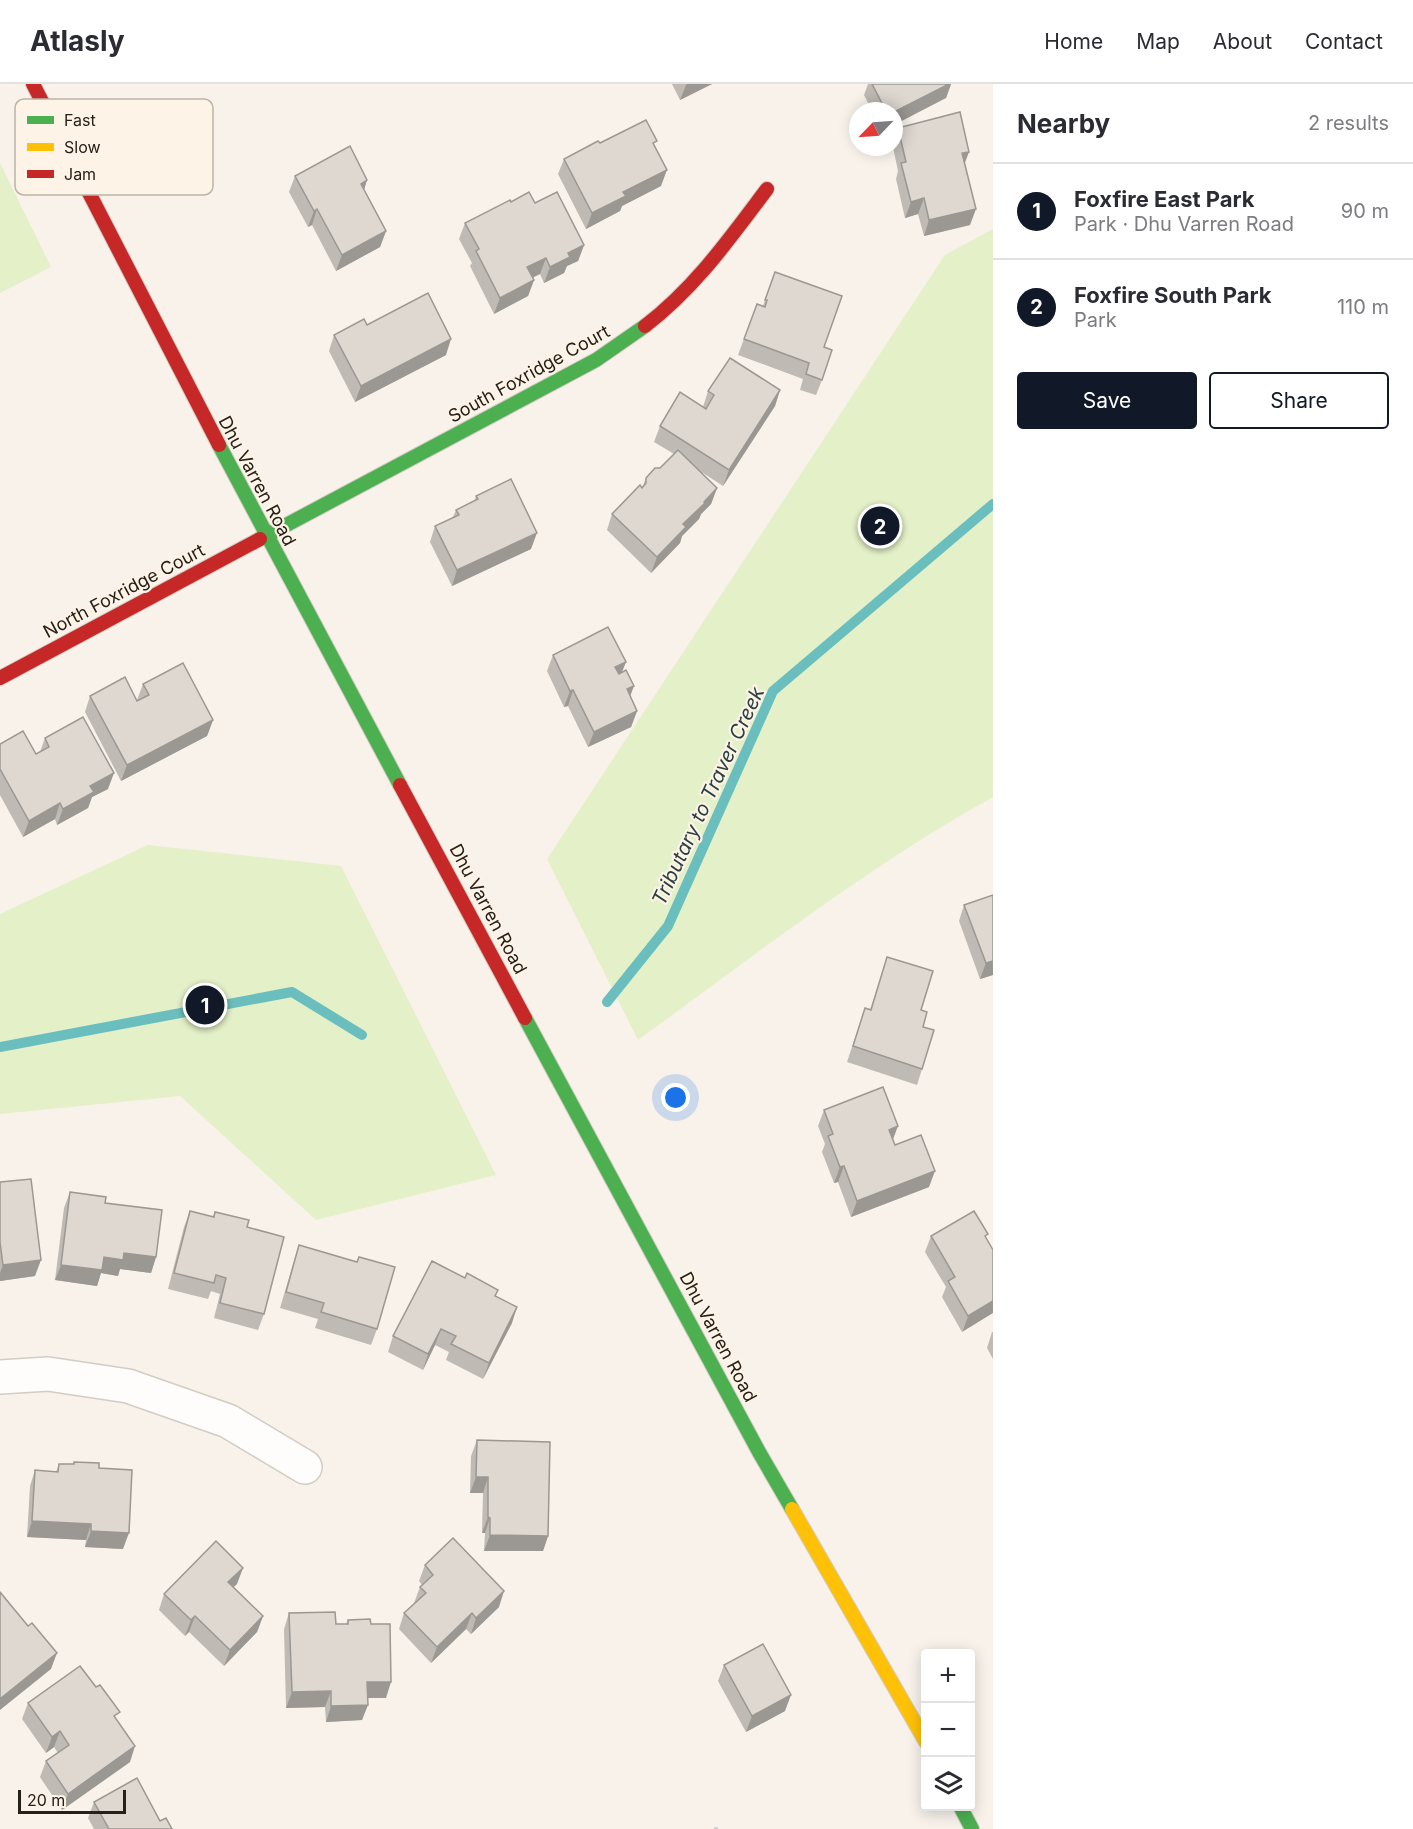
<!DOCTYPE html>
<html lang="en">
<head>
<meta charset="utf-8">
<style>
	body { margin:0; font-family:Inter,sans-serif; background:#f2f2f3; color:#2b2b33 }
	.controls { position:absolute; right:18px; bottom:18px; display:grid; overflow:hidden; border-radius:6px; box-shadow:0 3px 15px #0003 }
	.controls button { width:54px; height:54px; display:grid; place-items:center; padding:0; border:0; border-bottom:2px solid #e1e1e2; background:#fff; color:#2b2b33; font:30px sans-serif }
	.compass { position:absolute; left:849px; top:18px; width:54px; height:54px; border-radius:50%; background:#fff; box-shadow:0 3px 15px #0003; rotate:245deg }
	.scale { position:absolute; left:18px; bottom:15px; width:108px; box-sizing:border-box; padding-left:6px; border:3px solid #262018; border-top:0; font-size:16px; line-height:21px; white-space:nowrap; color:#262018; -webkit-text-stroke:4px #fdf3e6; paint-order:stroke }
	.you { position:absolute; left:676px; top:1014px; width:21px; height:21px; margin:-15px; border:4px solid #fff; border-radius:50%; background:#1a73e8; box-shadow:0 0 0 9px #1a73e833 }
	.badge { display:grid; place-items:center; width:39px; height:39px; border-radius:50%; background:#111827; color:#fff; font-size:20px; font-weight:700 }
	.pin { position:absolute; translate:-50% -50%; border:3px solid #fff; box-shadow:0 2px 6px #0006 }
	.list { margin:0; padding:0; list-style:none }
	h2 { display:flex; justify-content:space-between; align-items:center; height:78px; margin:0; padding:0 24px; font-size:26px }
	h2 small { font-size:20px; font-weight:400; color:#7c7c81 }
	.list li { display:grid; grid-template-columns:39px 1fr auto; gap:18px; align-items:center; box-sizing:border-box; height:96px; padding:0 24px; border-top:2px solid #e1e1e2 }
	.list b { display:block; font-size:22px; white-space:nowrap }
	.list p { margin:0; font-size:20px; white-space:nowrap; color:#7c7c81 }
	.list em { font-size:20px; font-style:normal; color:#7c7c81 }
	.actions { display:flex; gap:12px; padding:18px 24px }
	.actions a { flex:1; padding:14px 0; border:2px solid #111827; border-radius:6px; text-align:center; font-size:21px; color:#111827 }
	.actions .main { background:#111827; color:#fff }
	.icon { flex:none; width:33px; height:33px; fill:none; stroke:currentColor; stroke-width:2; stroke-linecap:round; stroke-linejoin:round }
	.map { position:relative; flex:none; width:993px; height:1745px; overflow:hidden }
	header { display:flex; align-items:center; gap:36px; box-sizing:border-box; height:84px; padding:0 30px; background:#fff; border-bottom:2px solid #e1e1e2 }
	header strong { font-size:28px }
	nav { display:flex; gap:33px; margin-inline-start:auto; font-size:21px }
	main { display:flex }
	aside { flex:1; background:#fff }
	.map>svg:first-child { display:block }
	.green { fill:#e4f0c7 }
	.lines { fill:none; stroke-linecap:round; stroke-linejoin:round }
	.stream { stroke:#6abfbe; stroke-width:10 }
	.street-casing { stroke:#d2ccc4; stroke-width:36 }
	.fast-casing { stroke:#d2ccc4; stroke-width:16 }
	.slow-casing { stroke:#d2ccc4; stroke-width:16 }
	.jam-casing { stroke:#d2ccc4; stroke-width:16 }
	.path { stroke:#d5d3d0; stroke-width:4; stroke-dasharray:6 3; stroke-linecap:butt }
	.street { stroke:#fefdfc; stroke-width:33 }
	.fast { stroke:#4caf50; stroke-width:14 }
	.slow { stroke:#ffc107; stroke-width:14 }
	.jam { stroke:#c62828; stroke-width:14 }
	.wall { fill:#bfbab4 }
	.shaded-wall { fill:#9b9792 }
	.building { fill:#ded8d1; stroke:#9b9792; stroke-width:1.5 }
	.labels { text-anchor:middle; stroke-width:4.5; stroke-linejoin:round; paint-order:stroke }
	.street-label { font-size:18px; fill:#262018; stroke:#fdf3e6 }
	.water-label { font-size:20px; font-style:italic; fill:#284242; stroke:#fdf3e6 }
	.key { fill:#fdf3e6; stroke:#bcb4a8; stroke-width:1.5 }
	.key-label { font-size:16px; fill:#262018 }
</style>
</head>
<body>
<header>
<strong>Atlasly</strong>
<nav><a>Home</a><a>Map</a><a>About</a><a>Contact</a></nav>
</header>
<main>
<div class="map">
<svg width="993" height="1745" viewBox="0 0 993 1745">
	<rect width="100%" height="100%" fill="#f8f2eb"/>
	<g class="green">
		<path d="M0 79 51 183 0 209Z"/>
		<path d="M993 145V713C868 782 754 872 638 956L547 775 945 171Z"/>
		<path d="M148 761 341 782 496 1091 316 1136 180 1012 0 1030V830Z"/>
	</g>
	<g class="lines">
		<g class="stream">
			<path d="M607 918 668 842 773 607 993 420"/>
			<path d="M0 963 292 908 362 951"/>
		</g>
		<defs>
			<path id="street" d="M0 1293 48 1290 128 1302 228 1337 305 1383"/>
			<g id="fast">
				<path d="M219 361 400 701"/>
				<path d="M260 455 596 276 645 242"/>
				<path d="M525 934 759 1368 792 1425"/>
				<path d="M960 1722 972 1745"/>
			</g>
			<path id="slow" d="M792 1425 926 1658"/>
			<g id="jam">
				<path d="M33 0 219 361"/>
				<path d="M645 242C695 204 730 154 767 105"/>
				<path d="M0 594 260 455"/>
				<path d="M400 701 525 934"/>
			</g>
		</defs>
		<use href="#street" class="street-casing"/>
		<use href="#fast" class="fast-casing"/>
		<use href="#slow" class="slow-casing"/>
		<use href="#jam" class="jam-casing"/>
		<path class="path" d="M716 1743V1745"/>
		<use href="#street" class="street"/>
		<use href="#fast" class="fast"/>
		<use href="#slow" class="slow"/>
		<use href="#jam" class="jam"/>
	</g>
	<g class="wall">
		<path d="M672 0H712L680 16Z"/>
		<path d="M868 0H951L946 14 894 27H872L864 11Z"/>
		<path d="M898 44 965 80 970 141 924 152 918 130 905 134 896 95 898 87 893 63H894V53Z"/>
		<path d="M600 59 655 62 661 102 622 122 620 127 586 145 558 90 564 75Z"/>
		<path d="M295 92 367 96 364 106 386 147 380 163 336 187 312 141 308 143 289 108Z"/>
		<path d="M511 118 535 119 584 161 578 177 567 182 564 189 544 199 540 190 533 193 534 196 528 212 494 230 470 182 472 179 459 155 465 139Z"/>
		<path d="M775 188 824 263 822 296 816 311 800 306 803 295 738 271 757 220 763 222Z"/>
		<path d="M367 241 446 271 355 318 329 267 334 251Z"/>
		<path d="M780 306 775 322 723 402 700 387 717 404 711 420 701 430 699 435 682 452 680 459 651 489 607 446 612 430 642 404 646 394 660 384 674 370 654 358 660 342 703 323 708 307Z"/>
		<path d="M476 412 531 465 452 502 430 458 435 442 453 433 456 426 475 416Z"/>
		<path d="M553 571 626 578 621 589 630 612 637 627 631 643 588 663 568 622 564 623 547 587Z"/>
		<path d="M143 600 213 636 207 652 121 697 85 628 90 612 137 616Z"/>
		<path d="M45 654 108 705 92 713 88 724 57 741 55 735 23 753 0 711V660L36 670 40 668Z"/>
		<path d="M993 811V891L980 895 959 837 964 821Z"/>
		<path d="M887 873 921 926 923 943 922 985 917 1001 847 978 865 924 870 926Z"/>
		<path d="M824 1026 893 1055 895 1061 929 1103 851 1133 838 1098 834 1099 822 1068 825 1060 818 1042Z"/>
		<path d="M0 1098 35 1192 0 1197Z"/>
		<path d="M70 1108 105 1119 156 1173 151 1189 120 1185 118 1192 101 1189 97 1202 55 1196 64 1124Z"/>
		<path d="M190 1127 213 1133 215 1128 247 1143 264 1230 258 1246 214 1234 220 1210 211 1207 208 1215 168 1205 184 1143Z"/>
		<path d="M931 1152 986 1155 993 1166 962 1248 942 1213 946 1203 925 1168Z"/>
		<path d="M299 1161 377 1245 371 1261 315 1244 318 1235 280 1224 294 1177Z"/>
		<path d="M465 1194 498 1206 495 1212 512 1239 483 1295 446 1276 449 1268 435 1261 423 1286 388 1268 393 1252Z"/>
		<path d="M992 1248H993V1275L987 1264Z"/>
		<path d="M477 1356 548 1452 543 1467H484L485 1449H482L483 1409H470L471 1372Z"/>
		<path d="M74 1378 99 1384 123 1465 85 1463 86 1456 27 1453 30 1402 35 1386 56 1388 59 1380H73Z"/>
		<path d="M425 1481 499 1523 471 1550 466 1545 431 1579 399 1545 404 1529 415 1520 414 1519 420 1503 422 1501 419 1497Z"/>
		<path d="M237 1500 233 1503 263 1532 257 1548 224 1582 189 1548 185 1552 159 1526 164 1510Z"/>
		<path d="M289 1529 336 1540H346L348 1536 371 1540 386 1614H368L362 1636 326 1638 325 1623 286 1624 284 1545Z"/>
		<path d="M724 1581 785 1627 746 1648 718 1597Z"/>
		<path d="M28 1619 117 1636 130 1678 62 1726 40 1693 46 1677 58 1669 54 1663 46 1669 22 1635Z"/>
		<path d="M94 1718 160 1737 172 1745H94L88 1734Z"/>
	</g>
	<g class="shaded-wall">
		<path d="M687 0H712L680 16 686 1Z"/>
		<path d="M949 0H951L946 14 894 41V28Z"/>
		<path d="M969 68 963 84 962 69Z"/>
		<path d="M667 86 661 102 622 122 620 127 586 145 592 129 623 108Z"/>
		<path d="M367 96 362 112 361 100Z"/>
		<path d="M924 114 918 130 905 134 911 118Z"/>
		<path d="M317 125 312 141 308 143 314 127Z"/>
		<path d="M976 125 970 141 924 152 929 136Z"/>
		<path d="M386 147 380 163 336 187 342 171Z"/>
		<path d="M584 161 578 177 567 182 564 189 544 199 550 183 568 169Z"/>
		<path d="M546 174 540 190 522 199 527 183Z"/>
		<path d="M534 196 528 212 494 230 500 214Z"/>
		<path d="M451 255 446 271 355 318 361 302Z"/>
		<path d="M780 306 775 322 723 402 729 386Z"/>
		<path d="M717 404 711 420 701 430 699 435 682 452 680 459 651 489 657 473 683 440Z"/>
		<path d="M537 449 531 465 452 502 457 486Z"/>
		<path d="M626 578 620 593 615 583Z"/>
		<path d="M634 602 628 618 627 605Z"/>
		<path d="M573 606 568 622 564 623 570 607Z"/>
		<path d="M637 627 631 643 588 663 594 648Z"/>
		<path d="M213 636 207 652 121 697 127 681Z"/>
		<path d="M114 689 108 705 92 713 88 724 57 741 63 725 90 702Z"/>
		<path d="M60 719 55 735 23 753 29 737Z"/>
		<path d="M993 877V891L980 895 986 879Z"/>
		<path d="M898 1042 892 1058 889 1046Z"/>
		<path d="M844 1082 838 1098 834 1099 840 1083Z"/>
		<path d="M935 1087 929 1103 851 1133 857 1117Z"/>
		<path d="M124 1169 156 1173 151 1189 120 1185 118 1192 101 1189 97 1202 55 1196 61 1181Z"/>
		<path d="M41 1176 35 1192 0 1197V1189L3 1181Z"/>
		<path d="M993 1217V1229L962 1248 968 1232Z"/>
		<path d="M517 1223 512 1239 483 1295 489 1279Z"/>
		<path d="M441 1245 435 1261 423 1286 428 1270Z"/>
		<path d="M476 1393H488L483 1409H470Z"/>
		<path d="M488 1433 490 1434 485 1449H482Z"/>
		<path d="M32 1437 91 1440 86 1456 27 1453Z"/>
		<path d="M91 1447 129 1449 123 1465 85 1463Z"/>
		<path d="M490 1451 548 1452 543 1467H484Z"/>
		<path d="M243 1484 237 1500 222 1514 228 1498Z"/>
		<path d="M504 1507 499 1523 471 1550 476 1534Z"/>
		<path d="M472 1529 466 1545 431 1579 437 1563Z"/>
		<path d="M195 1532 189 1548 185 1552 191 1536Z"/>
		<path d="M263 1532 257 1548 224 1582 230 1566Z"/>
		<path d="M57 1569 51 1585 0 1626V1615Z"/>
		<path d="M367 1598H391L386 1614H361Z"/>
		<path d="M331 1607 325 1623 286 1624 292 1608Z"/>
		<path d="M791 1611 785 1627 746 1648 752 1632Z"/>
		<path d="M368 1621 362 1636 326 1638 331 1622Z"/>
		<path d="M60 1647 54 1663 46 1669 52 1653Z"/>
		<path d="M135 1662 130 1678 62 1726 68 1710Z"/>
	</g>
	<g class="building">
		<path d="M872 0H949L894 28V27H886Z"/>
		<path d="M960 28 969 68 962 69 976 125 929 136 924 114 911 118 901 79 906 78 898 44Z"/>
		<path d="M646 36 657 57 653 59 667 86 623 108 626 112 592 129 564 75 598 57 600 59Z"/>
		<path d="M350 62 367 96 361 100 386 147 342 171 317 125 314 127 295 92Z"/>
		<path d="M529 108 535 119 557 108 584 161 568 169 570 173 550 183 546 174 527 183 534 196 500 214 476 167 479 165 465 139 510 116 511 118Z"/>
		<path d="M775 188 842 212 824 263 832 266 822 296 806 290 809 279 744 255 757 220 765 223 767 216H765Z"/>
		<path d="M428 209 451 255 361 302 334 251 364 235 367 241Z"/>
		<path d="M730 274 780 306 729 386 660 342 680 308 706 325 714 311 708 307Z"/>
		<path d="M678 366 717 404 704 418 705 419 683 440 686 443 657 473 612 430 640 401 642 404 646 399V394L655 384H660Z"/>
		<path d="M511 395 537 449 457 486 435 442 459 431 456 426 478 415 476 412Z"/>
		<path d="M608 543 626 578 615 583 619 590 626 586 634 602 627 605 637 627 594 648 573 606 570 607 553 571Z"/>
		<path d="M183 579 213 636 127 681 90 612 125 593 137 617 149 611 143 600Z"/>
		<path d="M83 633 114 689 90 702 94 708 63 725 60 719 29 737 0 685V660L23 647 36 670 49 663 45 654Z"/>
		<path d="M993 811V877L986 879 964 821Z"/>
		<path d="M887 873 933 887 921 926 927 928 923 943 934 946 922 985 853 962 865 924 871 926Z"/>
		<path d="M883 1003 898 1042 889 1046 895 1061 921 1051 935 1087 857 1117 844 1082 840 1083 828 1052 833 1050 824 1026Z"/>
		<path d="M31 1095 41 1176 3 1181 0 1158V1098Z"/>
		<path d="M70 1108 106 1113 105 1119 162 1126 156 1173 124 1169 123 1176 104 1173 102 1186 61 1181Z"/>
		<path d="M190 1127 214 1133 215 1128 249 1136 247 1143 284 1153 264 1230 220 1219 226 1194 216 1191 214 1199 174 1189Z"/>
		<path d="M974 1127 988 1150 985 1152 993 1166V1217L968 1232 948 1197 955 1193 931 1152Z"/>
		<path d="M299 1161 357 1178 359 1173 395 1183 377 1245 321 1228 324 1219 286 1208Z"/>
		<path d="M432 1177 465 1194 467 1189 498 1206 495 1212 517 1223 489 1279 451 1260 456 1252 441 1245 428 1270 393 1252Z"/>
		<path d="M477 1356 550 1358 548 1452 490 1451V1434L488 1433V1393H476Z"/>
		<path d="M74 1378 99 1379V1384L132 1386 129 1449 91 1447V1440L32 1437 35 1386 58 1388 59 1380H74Z"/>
		<path d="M453 1454 504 1507 476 1534 472 1529 437 1563 404 1529 426 1509 420 1503 433 1491 425 1481Z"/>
		<path d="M216 1457 243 1484 228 1498 263 1532 230 1566 195 1532 191 1536 164 1510Z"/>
		<path d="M0 1508 28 1542 32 1539 57 1569 0 1615Z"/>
		<path d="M335 1528 336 1540H348V1536L370 1535 371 1540H390L391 1598H367L368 1621 331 1622V1607L292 1608 289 1529Z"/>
		<path d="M763 1560 791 1611 752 1632 724 1581Z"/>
		<path d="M80 1582 96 1603 100 1601 120 1628 114 1632 135 1662 68 1710 46 1677 69 1661 60 1647 52 1653 28 1619Z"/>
		<path d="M137 1694 160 1737 166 1734 172 1745H109L94 1718Z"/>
	</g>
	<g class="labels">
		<g class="street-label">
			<text transform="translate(529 290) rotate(-29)" y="6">South Foxridge Court</text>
			<text transform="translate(257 397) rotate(62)" y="6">Dhu Varren Road</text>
			<text transform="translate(124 507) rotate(-28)" y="6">North Foxridge Court</text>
			<text transform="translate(488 825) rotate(62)" y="6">Dhu Varren Road</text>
			<text transform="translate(718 1253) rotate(62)" y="6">Dhu Varren Road</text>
		</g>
		<g class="water-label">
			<text transform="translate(708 712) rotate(-65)" y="7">Tributary to Traver Creek</text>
		</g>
	</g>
	<rect x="15" y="15" width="198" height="96" rx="9" class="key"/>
	<rect x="27" y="32" width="27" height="8" fill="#4caf50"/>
	<rect x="27" y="59" width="27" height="8" fill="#ffc107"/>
	<rect x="27" y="86" width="27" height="8" fill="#c62828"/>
	<g class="key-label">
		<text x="64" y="42">Fast</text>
		<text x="64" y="69">Slow</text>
		<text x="64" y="96">Jam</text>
	</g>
</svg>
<div class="controls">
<button>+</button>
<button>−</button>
<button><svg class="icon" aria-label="layers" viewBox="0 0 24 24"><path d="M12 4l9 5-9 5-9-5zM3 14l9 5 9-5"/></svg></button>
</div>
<svg class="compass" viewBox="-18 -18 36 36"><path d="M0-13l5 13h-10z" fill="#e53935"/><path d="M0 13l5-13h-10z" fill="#7c7c81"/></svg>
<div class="scale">20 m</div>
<div class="you"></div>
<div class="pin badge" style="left:205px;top:921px">1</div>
<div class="pin badge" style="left:880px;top:442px">2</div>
</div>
<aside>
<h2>Nearby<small>2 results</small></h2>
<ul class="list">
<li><span class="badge">1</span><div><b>Foxfire East Park</b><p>Park · Dhu Varren Road</p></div><em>90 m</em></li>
<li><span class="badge">2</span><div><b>Foxfire South Park</b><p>Park</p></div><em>110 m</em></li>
</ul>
<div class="actions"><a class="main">Save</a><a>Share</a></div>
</aside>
</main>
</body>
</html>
